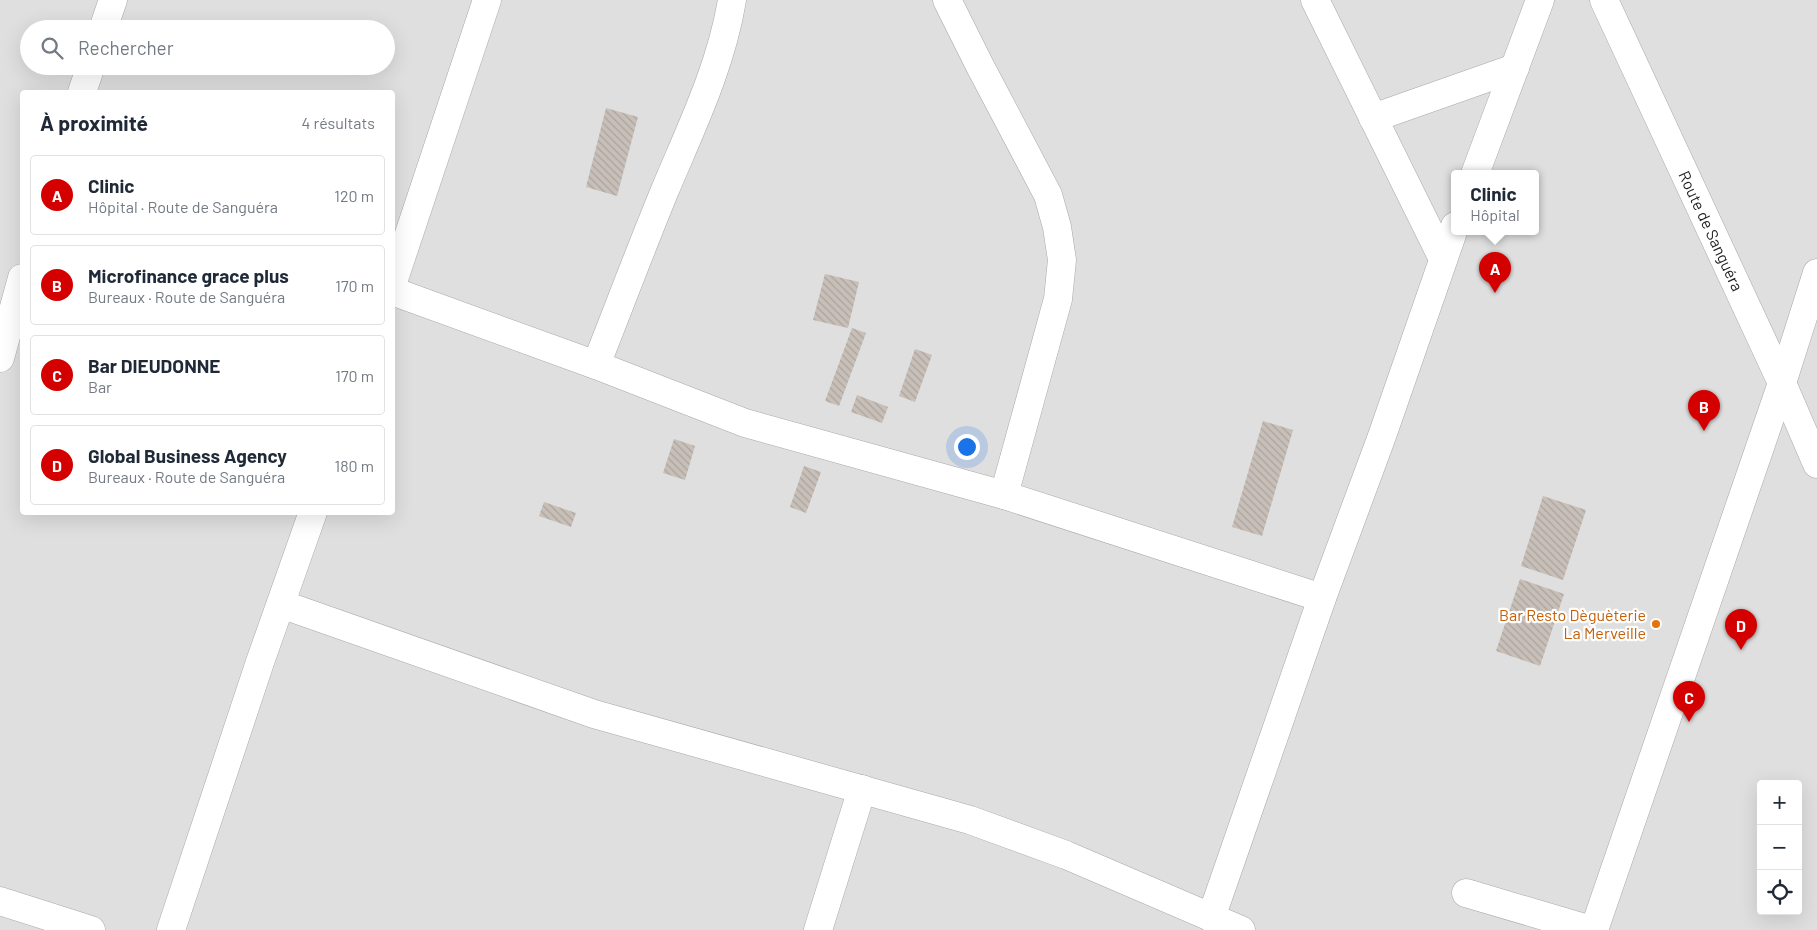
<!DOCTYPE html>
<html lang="fr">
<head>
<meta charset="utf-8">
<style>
	body { margin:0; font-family:Barlow,sans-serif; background:#f2f2f3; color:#1f2937 }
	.controls { position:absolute; right:15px; bottom:15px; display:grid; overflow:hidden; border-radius:5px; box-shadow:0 5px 20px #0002 }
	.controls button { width:45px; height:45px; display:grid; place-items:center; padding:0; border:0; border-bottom:1px solid #e0e1e3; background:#fff; color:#1f2937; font:25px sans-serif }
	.you { position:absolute; left:966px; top:446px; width:18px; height:18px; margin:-12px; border:4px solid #fff; border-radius:50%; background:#1a73e8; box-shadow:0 0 0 8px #1a73e833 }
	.badge { display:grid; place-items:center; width:32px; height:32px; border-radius:50%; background:#d40000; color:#fff; font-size:16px; font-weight:700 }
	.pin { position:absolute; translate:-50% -41px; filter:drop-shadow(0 1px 2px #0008) }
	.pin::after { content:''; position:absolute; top:26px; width:18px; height:15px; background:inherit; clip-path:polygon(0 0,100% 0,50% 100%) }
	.popup { position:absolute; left:1451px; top:170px; width:88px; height:65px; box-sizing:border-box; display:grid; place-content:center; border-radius:5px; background:#fff; filter:drop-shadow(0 1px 4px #0005); font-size:16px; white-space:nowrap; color:#747a83 }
	.popup b { font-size:19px; color:#1f2937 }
	.popup::after { content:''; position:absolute; left:50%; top:100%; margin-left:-10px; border:10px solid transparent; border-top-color:#fff }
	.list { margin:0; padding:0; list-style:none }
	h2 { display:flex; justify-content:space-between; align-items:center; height:65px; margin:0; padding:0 20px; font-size:21px }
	h2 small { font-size:16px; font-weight:400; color:#747a83 }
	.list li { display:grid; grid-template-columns:32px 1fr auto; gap:15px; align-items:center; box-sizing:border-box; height:80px; margin:0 10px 10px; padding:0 10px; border:1px solid #e0e1e3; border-radius:5px }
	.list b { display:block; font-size:19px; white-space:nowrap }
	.list p { margin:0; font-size:16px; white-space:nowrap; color:#747a83 }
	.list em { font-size:16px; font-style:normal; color:#747a83 }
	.icon { flex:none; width:28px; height:28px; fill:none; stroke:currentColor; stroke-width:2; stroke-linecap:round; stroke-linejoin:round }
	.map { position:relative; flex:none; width:1817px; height:930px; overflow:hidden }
	.search { position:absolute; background:#fff; box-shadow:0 5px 20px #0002; left:20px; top:20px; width:375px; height:55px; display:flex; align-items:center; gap:12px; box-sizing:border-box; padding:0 18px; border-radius:28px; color:#747a83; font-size:19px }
	.panel { position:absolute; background:#fff; box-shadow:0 5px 20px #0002; left:20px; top:90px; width:375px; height:425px; border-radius:5px }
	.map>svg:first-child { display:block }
	.residential { fill:#e0dfdf; fill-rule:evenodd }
	.building { fill:url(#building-back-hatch) }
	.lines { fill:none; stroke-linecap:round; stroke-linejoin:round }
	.minor-casing { stroke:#a9a9a9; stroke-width:29 }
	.minor { stroke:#fff; stroke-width:28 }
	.food-dot { fill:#e8710a; stroke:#fff; stroke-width:2 }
	.labels { text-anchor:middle; stroke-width:4.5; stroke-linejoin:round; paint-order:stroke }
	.street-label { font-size:16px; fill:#222; stroke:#fff }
	.food-label { font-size:16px; fill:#c56008; stroke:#fff; text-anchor:end }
</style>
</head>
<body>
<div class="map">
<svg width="1817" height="930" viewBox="0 0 1817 930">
	<defs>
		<pattern id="building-back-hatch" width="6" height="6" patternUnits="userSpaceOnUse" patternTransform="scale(1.25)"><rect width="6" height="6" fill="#c7bfb8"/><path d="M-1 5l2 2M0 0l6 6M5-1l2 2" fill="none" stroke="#aba49e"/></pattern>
	</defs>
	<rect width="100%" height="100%" fill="#f2efe9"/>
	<path class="residential" d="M0 0H1817V930H0ZM29 29H386V66H29ZM22 92H392V512H22ZM1455 174H1535V232H1455ZM1761 784H1798V911H1761Z"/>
	<g class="building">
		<path d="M606 108 638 117 617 196 586 187Z"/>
		<path d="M825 274 859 282 848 328 813 320Z"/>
		<path d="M852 328 866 333 839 406 825 401Z"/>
		<path d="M915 349 932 355 915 402 899 396Z"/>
		<path d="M857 395 888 407 882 423 851 412Z"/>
		<path d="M1263 421 1293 430 1262 536 1232 527Z"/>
		<path d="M674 439 695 446 685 480 663 473Z"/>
		<path d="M804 466 821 472 806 513 790 507Z"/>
		<path d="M1543 496 1586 510 1563 580 1521 566Z"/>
		<path d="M544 502 576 513 571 527 539 516Z"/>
		<path d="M1520 579 1564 594 1540 666 1496 651Z"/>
	</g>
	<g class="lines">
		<defs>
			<g id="minor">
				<path d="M947 0 980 66 1048 195 1057 227 1062 260 1058 299 1004 495"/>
				<path d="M1315 0 1443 259"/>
				<path d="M1604 0 1782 383 1817 464"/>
				<path d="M103 29 113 0"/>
				<path d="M82 92 91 66"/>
				<path d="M1373 118 1515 68"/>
				<path d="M1475 174 1540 0"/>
				<path d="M392 285 487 0"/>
				<path d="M392 291 596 365 745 423 1004 495 1322 598"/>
				<path d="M0 358 22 278"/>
				<path d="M596 365C619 307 641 248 665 190 691 128 721 67 732 0"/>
				<path d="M281 604 594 714 970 820 1066 855 1241 930"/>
				<path d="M1466 893 1591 930"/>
				<path d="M0 901 91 930"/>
				<path d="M1211 918 1322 598 1382 436 1455 226"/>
				<path d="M171 930 260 662 313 512"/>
				<path d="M818 930 862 789"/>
				<path d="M1594 930 1782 383 1817 273"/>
			</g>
		</defs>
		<use href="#minor" class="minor-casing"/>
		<use href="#minor" class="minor"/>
	</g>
	<circle class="food-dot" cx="1656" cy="624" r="5"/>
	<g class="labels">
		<g class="street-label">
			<text transform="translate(1711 231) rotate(65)" y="6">Route de Sanguéra</text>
		</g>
		<g class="food-label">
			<text x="1646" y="621">Bar Resto Dèguèterie<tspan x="1646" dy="18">La Merveille</tspan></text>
		</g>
	</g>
</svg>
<div class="controls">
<button>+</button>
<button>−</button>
<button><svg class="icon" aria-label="locate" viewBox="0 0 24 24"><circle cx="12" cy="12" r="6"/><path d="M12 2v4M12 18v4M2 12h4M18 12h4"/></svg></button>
</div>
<div class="you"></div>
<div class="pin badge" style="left:1495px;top:293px">A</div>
<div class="popup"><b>Clinic</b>Hôpital</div>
<div class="pin badge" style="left:1704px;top:431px">B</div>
<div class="pin badge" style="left:1689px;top:722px">C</div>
<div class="pin badge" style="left:1741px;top:650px">D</div>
<div class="search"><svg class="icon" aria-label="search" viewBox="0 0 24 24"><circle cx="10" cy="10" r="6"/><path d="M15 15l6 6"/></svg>Rechercher</div>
<section class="panel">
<h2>À proximité<small>4 résultats</small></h2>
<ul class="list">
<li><span class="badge">A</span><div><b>Clinic</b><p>Hôpital · Route de Sanguéra</p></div><em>120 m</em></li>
<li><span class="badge">B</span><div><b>Microfinance grace plus</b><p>Bureaux · Route de Sanguéra</p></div><em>170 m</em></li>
<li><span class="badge">C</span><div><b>Bar DIEUDONNE</b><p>Bar</p></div><em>170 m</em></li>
<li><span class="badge">D</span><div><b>Global Business Agency</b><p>Bureaux · Route de Sanguéra</p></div><em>180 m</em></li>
</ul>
</section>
</div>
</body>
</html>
